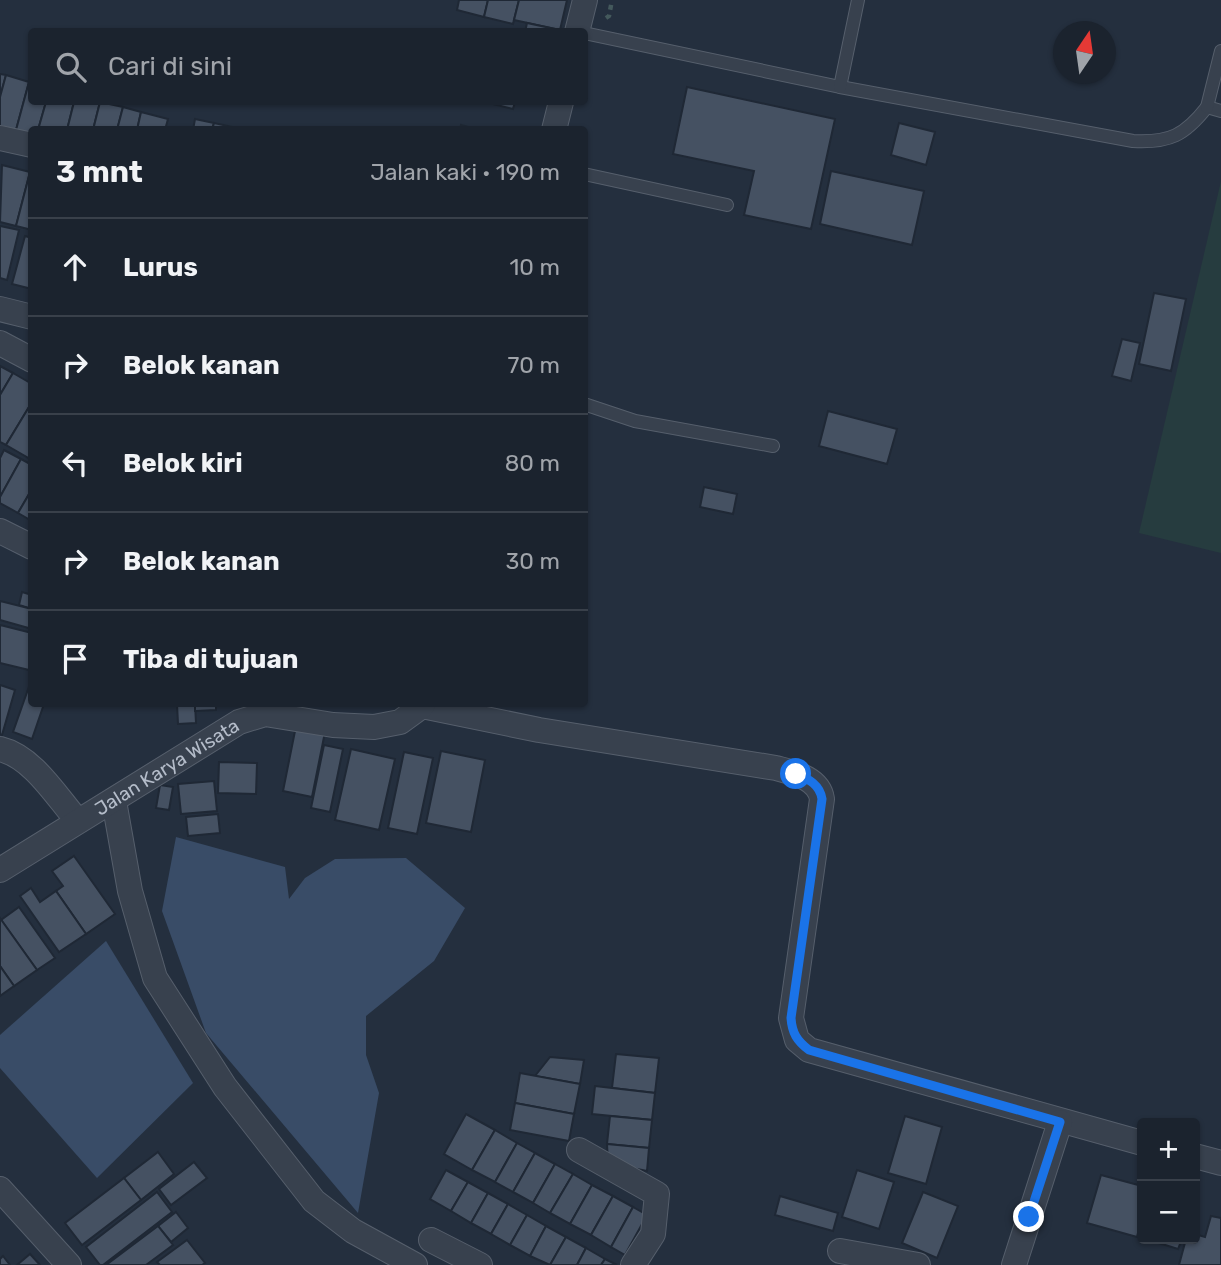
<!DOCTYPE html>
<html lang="id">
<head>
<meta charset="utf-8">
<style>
	body { margin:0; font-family:Rubik,sans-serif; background:#282f3a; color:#f1f3f6 }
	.controls { position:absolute; right:21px; bottom:21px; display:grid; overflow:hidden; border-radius:7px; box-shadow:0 2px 5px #0004 }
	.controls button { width:63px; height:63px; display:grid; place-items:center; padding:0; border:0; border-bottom:2px solid #39404a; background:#1b232e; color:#f1f3f6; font:35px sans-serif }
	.compass { position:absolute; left:1053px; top:21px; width:63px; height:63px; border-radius:50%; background:#1b232e; box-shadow:0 2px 5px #0004; rotate:13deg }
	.stop { position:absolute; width:21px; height:21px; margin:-16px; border:5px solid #1a73e8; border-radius:50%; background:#fff }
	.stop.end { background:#1a73e8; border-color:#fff; box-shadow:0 2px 7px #0008 }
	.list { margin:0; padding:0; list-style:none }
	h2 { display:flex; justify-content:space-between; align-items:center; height:91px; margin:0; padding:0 28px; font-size:30px }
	h2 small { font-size:23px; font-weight:400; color:#a0a4aa }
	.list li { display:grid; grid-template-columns:46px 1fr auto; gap:21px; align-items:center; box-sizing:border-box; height:98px; padding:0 28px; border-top:2px solid #39404a }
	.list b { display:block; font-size:26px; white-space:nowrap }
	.list em { font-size:23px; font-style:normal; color:#a0a4aa }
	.icon { flex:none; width:38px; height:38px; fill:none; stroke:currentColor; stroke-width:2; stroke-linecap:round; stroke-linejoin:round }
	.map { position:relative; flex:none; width:1221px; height:1265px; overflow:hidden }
	.search { position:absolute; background:#1b232e; box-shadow:0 2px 5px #0004; left:28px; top:28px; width:560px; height:77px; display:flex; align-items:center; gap:18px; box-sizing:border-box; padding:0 24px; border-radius:7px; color:#a0a4aa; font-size:26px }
	.panel { position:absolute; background:#1b232e; box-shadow:0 2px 5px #0004; left:28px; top:126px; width:560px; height:581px; border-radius:7px }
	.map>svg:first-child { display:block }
	.green { fill:#263c3f }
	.water { fill:#394c67 }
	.building { fill:#455162; stroke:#1f2835; stroke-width:2 }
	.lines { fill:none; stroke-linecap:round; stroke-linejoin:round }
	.lane-casing { stroke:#565f6c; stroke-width:14 }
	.street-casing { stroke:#565f6c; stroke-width:26 }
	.path { stroke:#44595c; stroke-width:4.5; stroke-dasharray:5 5; stroke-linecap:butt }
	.lane { stroke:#38414e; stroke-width:12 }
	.street { stroke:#38414e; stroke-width:24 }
	.route { stroke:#1a73e8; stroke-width:9 }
	.labels { text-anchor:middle; stroke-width:5; stroke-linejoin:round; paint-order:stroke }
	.street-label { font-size:19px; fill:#b4bcc9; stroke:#1d2633 }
</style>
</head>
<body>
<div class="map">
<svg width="1221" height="1265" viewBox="0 0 1221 1265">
	<rect width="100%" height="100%" fill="#242f3e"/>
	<path class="green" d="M1221 181V553L1139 533Z"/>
	<g class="water">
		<path d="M176 837 285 867 289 899 305 878 335 859 406 858 465 908 434 961 366 1016V1055L379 1093 358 1213 206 1033 162 911Z"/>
		<path d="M106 941 193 1083 97 1178 0 1068V1035Z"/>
	</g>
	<g class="building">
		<path d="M459 0H488L484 17 457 10Z"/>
		<path d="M488 0H519L513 24 484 17Z"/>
		<path d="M519 0H567L560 30 514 20Z"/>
		<path d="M527 23 560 30V32H525Z"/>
		<path d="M0 74 6 75 0 97Z"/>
		<path d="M6 75 29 82 16 130 0 126V97Z"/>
		<path d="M29 82H32V102H46L38 130H32V135L16 130Z"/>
		<path d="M687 87 835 119 811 229 744 215 754 171 673 154Z"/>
		<path d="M46 102H74L67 130H38Z"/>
		<path d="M74 102H100L93 130H67Z"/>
		<path d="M100 102 123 107 117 130H93Z"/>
		<path d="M485 102H515L513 109Z"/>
		<path d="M123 107 141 112 137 130H117Z"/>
		<path d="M141 112 168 119 165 130H137Z"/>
		<path d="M195 119 214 123 212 130H193Z"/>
		<path d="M214 123 237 128V130H212Z"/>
		<path d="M899 123 935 132 926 165 891 155Z"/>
		<path d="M461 125 479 130H460Z"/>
		<path d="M2 165 30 172 16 226 0 222Z"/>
		<path d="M831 171 924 191 912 245 820 224Z"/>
		<path d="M30 172H32V230L16 226Z"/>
		<path d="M0 226 19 230 7 280 0 278Z"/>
		<path d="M25 236 32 238V289L12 284Z"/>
		<path d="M1154 293 1186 299 1171 371 1139 364Z"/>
		<path d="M1122 339 1140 343 1131 381 1112 376Z"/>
		<path d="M0 366 13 373 0 395Z"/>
		<path d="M13 373 32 384V402L6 445 0 442V395Z"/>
		<path d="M32 402V460L6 445Z"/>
		<path d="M828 411 897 429 887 464 819 446Z"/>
		<path d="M4 450 21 459 0 497V458Z"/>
		<path d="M21 459 32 465V489L18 513 0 503V497Z"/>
		<path d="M704 487 737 494 733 514 700 507Z"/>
		<path d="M32 489V521L18 513Z"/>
		<path d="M22 592 32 595V609L19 605Z"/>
		<path d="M0 601 32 609V629L0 620Z"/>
		<path d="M0 625 32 633V660L29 670 0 663Z"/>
		<path d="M32 678V704H44L32 739 13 732Z"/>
		<path d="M0 685 15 690 2 735 0 734Z"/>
		<path d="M177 704H195L196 723 178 724Z"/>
		<path d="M195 704H216V710L195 711Z"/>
		<path d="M296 726 325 732 312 797 283 791Z"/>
		<path d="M324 745 343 749 330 812 311 808Z"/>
		<path d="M351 749 395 759 379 830 335 820Z"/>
		<path d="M441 751 485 760 471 832 426 823Z"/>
		<path d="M404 752 433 758 417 834 388 828Z"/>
		<path d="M219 762 257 763 256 794 218 793Z"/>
		<path d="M214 781 217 811 181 814 178 784Z"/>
		<path d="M160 785 173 787 169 810 156 808Z"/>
		<path d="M218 814 220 833 188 836 186 817Z"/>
		<path d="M74 856 115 914 86 934 56 891 63 886 52 871Z"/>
		<path d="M31 888 40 902 56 891 86 934 59 952 20 896Z"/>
		<path d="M19 907 55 958 37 970 1 920Z"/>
		<path d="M0 918 37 970 14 986 0 966Z"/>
		<path d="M0 966 14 986 0 996Z"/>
		<path d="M616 1054 659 1058 655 1093 612 1088Z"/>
		<path d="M550 1057 584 1060 580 1084 535 1076Z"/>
		<path d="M520 1073 580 1084 574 1114 515 1103Z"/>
		<path d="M595 1086 655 1093 652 1120 592 1114Z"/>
		<path d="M515 1103 574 1114 569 1141 510 1130Z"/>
		<path d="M466 1114 495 1130 472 1170 444 1154Z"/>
		<path d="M610 1116 652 1120 649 1148 607 1144Z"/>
		<path d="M905 1116 942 1127 926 1184 888 1173Z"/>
		<path d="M495 1130 517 1143 495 1182 472 1170Z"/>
		<path d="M517 1143 535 1153 513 1192 495 1182Z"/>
		<path d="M607 1144 649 1148 647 1171 608 1163Z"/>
		<path d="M158 1152 174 1174 141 1200 124 1178Z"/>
		<path d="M535 1153 555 1164 533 1203 513 1192Z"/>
		<path d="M194 1162 207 1178 171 1205 159 1189Z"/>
		<path d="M555 1164 573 1174 550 1213 533 1203Z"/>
		<path d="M446 1170 468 1182 451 1211 430 1199Z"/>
		<path d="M857 1170 894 1182 879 1229 842 1217Z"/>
		<path d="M573 1174 592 1185 570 1224 550 1213Z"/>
		<path d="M1101 1175 1142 1186V1217L1137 1237 1087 1223Z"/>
		<path d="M124 1178 141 1200 82 1245 65 1223Z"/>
		<path d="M468 1182 488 1193 471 1223 451 1211Z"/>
		<path d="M592 1185 613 1196 591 1235 570 1224Z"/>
		<path d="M157 1192 172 1212 103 1265H100L86 1247Z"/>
		<path d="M923 1192 958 1206 937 1258 902 1243Z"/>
		<path d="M488 1193 508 1204 491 1234 471 1223Z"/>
		<path d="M613 1196 633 1207 611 1247 591 1235Z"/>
		<path d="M780 1196 838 1213 833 1231 775 1215Z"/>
		<path d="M508 1204 527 1215 510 1245 491 1234Z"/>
		<path d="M633 1207 647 1215 625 1255 611 1247Z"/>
		<path d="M176 1212 188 1228 171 1242 158 1226Z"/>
		<path d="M527 1215 546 1226 530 1256 510 1245Z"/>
		<path d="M1211 1216 1221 1218V1265H1179L1186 1239H1195V1234L1205 1237Z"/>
		<path d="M158 1226 173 1245 146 1265H106Z"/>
		<path d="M546 1226 566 1237 550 1265 530 1256Z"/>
		<path d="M566 1237 586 1248 577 1265H550Z"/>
		<path d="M1146 1239H1182L1178 1249Z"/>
		<path d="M187 1240 205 1263 202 1265H160L157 1262Z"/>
		<path d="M586 1248 605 1259 601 1265H577Z"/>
		<path d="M30 1254 40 1265H17Z"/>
		<path d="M3 1256 10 1265H0V1259Z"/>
		<path d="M605 1259 617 1265H601Z"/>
	</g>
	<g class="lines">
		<defs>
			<g id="lane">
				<path d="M584 33 840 87 1133 141C1170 143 1185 135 1207 107L1221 111"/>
				<path d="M840 87 858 0"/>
				<path d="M1207 107 1221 51"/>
				<path d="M584 174 727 205"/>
				<path d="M584 404 635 421 773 446"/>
			</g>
			<g id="street">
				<path d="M577 32 585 0"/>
				<path d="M554 130 561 102"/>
				<path d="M0 138 32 145"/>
				<path d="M0 309 32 317"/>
				<path d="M0 343 32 360"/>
				<path d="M0 531 32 547"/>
				<path d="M422 706 539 730 776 768C794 773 819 778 822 799L791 1018 797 1040 809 1050 1142 1143"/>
				<path d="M0 749C33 757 56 796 77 820"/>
				<path d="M114 801 130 891 155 978 225 1087 314 1201 353 1231 415 1265"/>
				<path id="s1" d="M0 870 239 722 265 714 333 725 374 727 400 722 422 706 423 704"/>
				<path d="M579 1150 657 1194 653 1234 633 1265"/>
				<path d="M1195 1156 1221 1163"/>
				<path d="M0 1189 69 1265"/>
				<path d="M431 1240 480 1265"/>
				<path d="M840 1251 918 1265"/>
				<path d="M1014 1265 1060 1122"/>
			</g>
		</defs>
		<use href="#lane" class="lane-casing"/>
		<use href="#street" class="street-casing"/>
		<path class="path" d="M606 18 609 16 612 0"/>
		<use href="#lane" class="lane"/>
		<use href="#street" class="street"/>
	</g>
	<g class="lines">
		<path class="route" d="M796 774C809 779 820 785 822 799L791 1018C792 1033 797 1041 809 1050L1060 1122 1029 1217"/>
	</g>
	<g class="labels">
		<g class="street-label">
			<text dy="7" stroke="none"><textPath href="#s1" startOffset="196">Jalan Karya Wisata</textPath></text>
		</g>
	</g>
</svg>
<div class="controls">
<button>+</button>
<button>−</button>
</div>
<svg class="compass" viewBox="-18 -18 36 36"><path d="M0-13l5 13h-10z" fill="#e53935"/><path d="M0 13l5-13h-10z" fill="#a0a4aa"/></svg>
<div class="stop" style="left:796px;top:774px"></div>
<div class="stop end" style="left:1029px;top:1217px"></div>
<div class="search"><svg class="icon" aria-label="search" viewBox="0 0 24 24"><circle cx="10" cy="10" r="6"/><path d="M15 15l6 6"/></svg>Cari di sini</div>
<section class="panel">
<h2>3 mnt<small>Jalan kaki · 190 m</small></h2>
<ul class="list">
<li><svg class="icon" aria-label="ahead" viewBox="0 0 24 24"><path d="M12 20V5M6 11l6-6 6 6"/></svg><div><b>Lurus</b></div><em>10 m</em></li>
<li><svg class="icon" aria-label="right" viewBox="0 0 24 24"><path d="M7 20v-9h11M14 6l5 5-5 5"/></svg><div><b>Belok kanan</b></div><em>70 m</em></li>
<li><svg class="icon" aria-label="left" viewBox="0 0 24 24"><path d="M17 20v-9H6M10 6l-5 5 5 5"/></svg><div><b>Belok kiri</b></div><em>80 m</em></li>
<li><svg class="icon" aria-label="right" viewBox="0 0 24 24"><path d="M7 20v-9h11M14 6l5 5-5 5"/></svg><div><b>Belok kanan</b></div><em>30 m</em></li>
<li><svg class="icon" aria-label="arrive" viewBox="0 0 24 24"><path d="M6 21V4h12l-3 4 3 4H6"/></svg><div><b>Tiba di tujuan</b></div></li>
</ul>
</section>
</div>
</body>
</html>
